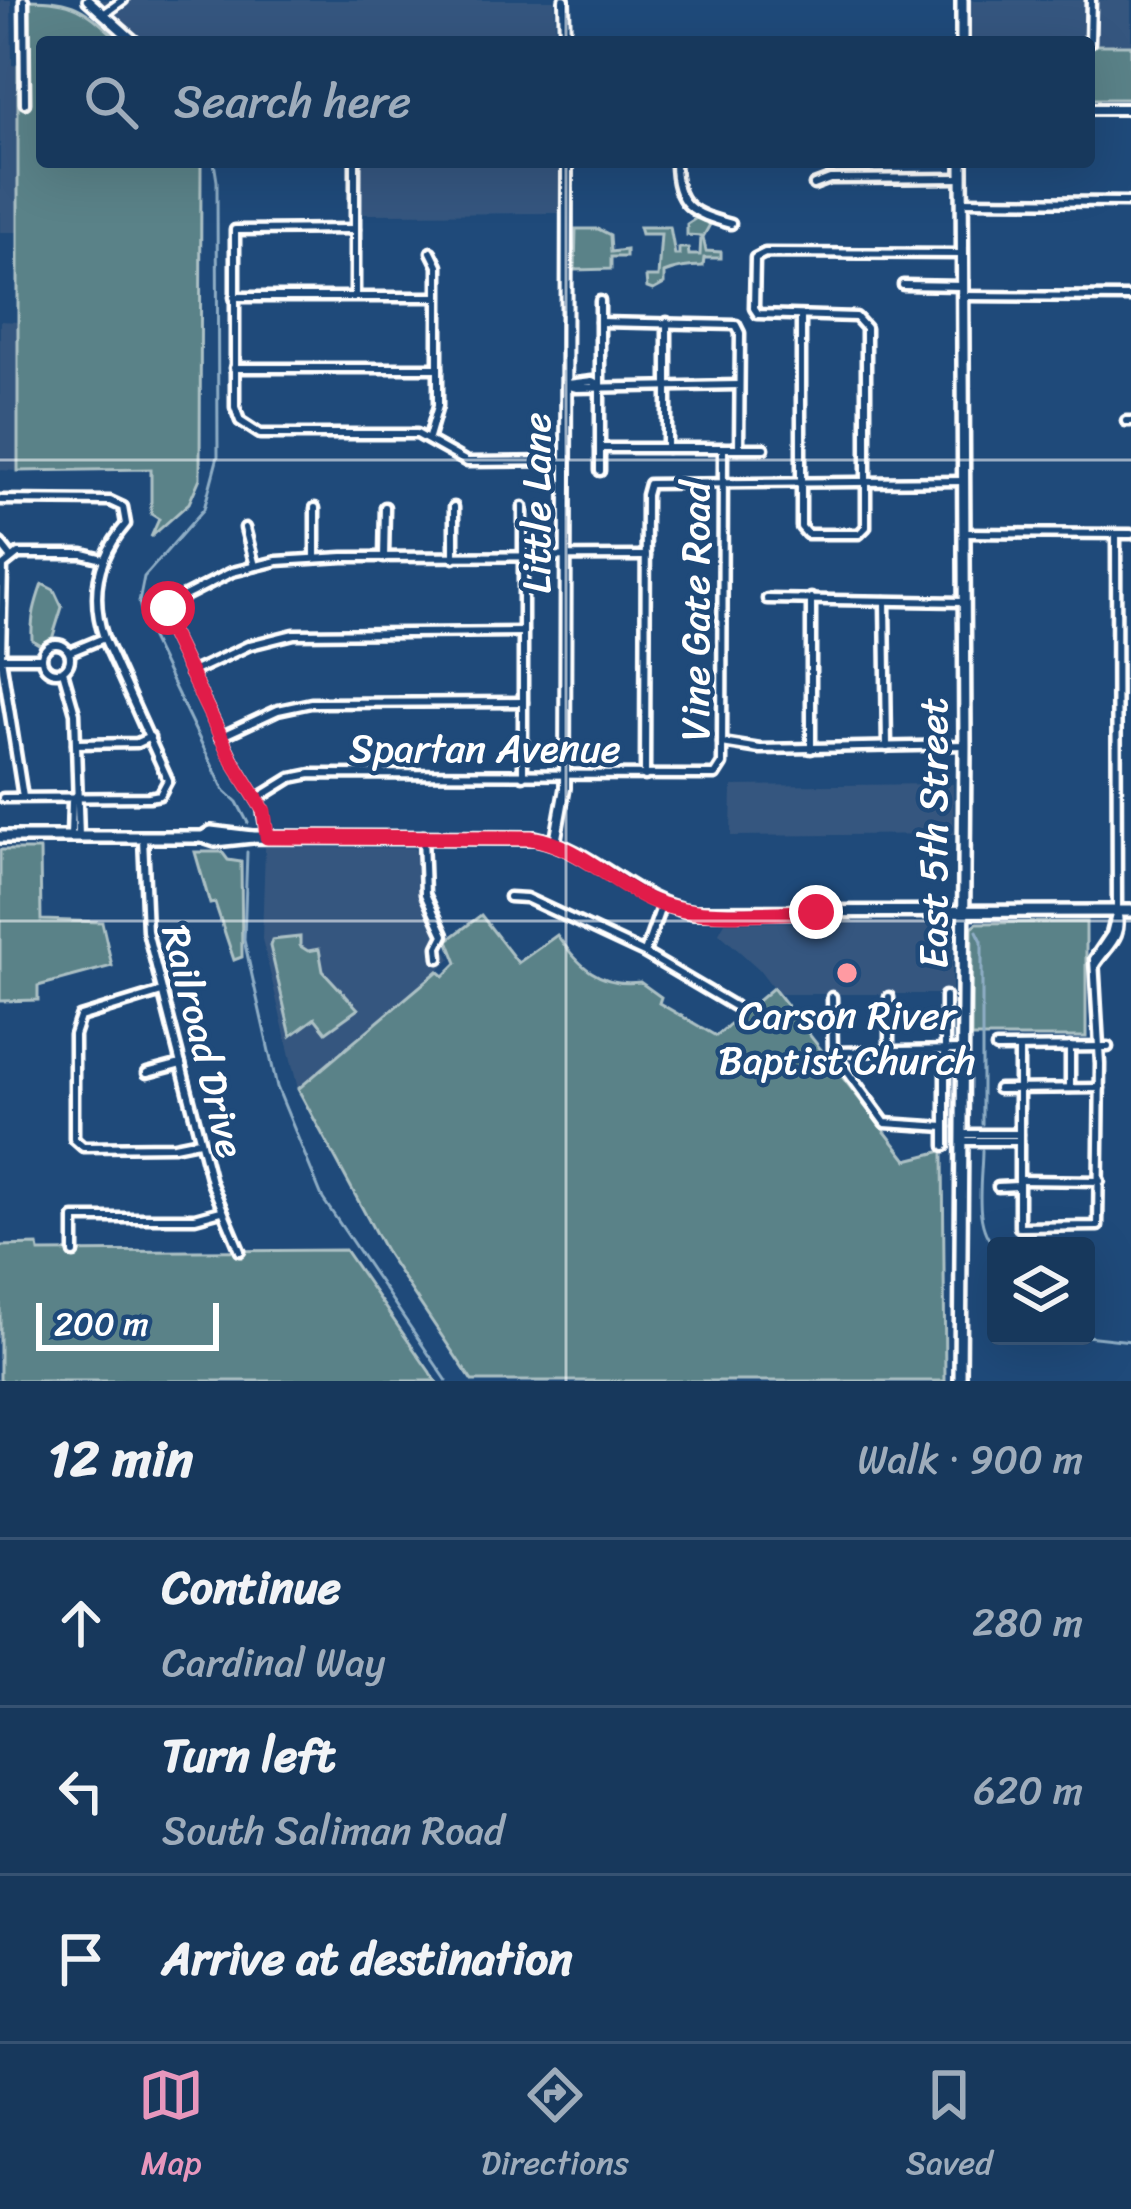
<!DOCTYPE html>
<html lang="en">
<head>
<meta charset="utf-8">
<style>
	body { margin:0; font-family:Sriracha,sans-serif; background:#203f62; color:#f1f3f6 }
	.controls { position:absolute; right:36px; bottom:36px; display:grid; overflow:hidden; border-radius:12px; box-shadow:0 12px 48px #0002 }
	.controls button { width:108px; height:108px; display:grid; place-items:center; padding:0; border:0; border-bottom:3px solid #365272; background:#17385c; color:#f1f3f6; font:60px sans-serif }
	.scale { position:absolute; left:36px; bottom:30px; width:183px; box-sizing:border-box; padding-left:12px; border:6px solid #fff; border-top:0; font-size:33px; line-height:42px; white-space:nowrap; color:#fff; -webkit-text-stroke:9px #1f4a7a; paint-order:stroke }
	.stop { position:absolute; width:36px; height:36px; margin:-27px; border:9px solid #e11d48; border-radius:50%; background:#fff }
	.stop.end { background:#e11d48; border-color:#fff; box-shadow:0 3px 12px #0008 }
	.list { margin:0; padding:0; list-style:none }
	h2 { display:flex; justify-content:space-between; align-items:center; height:156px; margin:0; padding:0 48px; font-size:51px }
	h2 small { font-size:39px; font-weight:400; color:#9eacbb }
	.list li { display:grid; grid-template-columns:78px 1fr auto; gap:36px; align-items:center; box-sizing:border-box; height:168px; padding:0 48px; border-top:3px solid #365272 }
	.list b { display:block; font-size:45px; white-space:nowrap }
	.list p { margin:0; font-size:39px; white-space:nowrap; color:#9eacbb }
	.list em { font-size:39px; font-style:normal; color:#9eacbb }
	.icon { flex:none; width:66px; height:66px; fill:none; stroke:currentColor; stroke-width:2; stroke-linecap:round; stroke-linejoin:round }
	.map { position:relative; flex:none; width:1131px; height:1381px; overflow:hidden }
	.search { position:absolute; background:#17385c; box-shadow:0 12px 48px #0002; left:36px; right:36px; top:36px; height:132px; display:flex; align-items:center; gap:30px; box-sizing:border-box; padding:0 42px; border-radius:12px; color:#9eacbb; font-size:45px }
	.sheet { height:660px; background:#17385c }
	nav { display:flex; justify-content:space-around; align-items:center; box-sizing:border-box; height:168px; border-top:3px solid #365272; background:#17385c; font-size:33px; color:#9eacbb }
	nav a { display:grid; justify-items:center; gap:6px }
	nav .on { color:#e797bd }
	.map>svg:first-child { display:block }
	.built { fill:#36577f }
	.green { fill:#5a8288; stroke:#acc0c4; stroke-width:3 }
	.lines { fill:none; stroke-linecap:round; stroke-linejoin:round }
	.stream { stroke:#8eadc5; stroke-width:3 }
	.minor-casing { stroke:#fff; stroke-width:15 }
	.tertiary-casing { stroke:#fff; stroke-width:16 }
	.secondary-casing { stroke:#fff; stroke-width:18 }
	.minor { stroke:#1f4a7a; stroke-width:6 }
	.tertiary { stroke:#1f4a7a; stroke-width:8 }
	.secondary { stroke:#1f4a7a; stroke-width:9 }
	.route { stroke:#e11d48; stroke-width:15 }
	.grid { fill:none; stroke:#fff; stroke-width:3; stroke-opacity:0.55 }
	.poi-dot { fill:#ff9aa2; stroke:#1f4a7a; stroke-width:4.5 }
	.labels { text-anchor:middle; stroke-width:9; stroke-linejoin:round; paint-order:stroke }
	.street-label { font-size:39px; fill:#fff; stroke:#1f4a7a }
	.poi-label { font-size:39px; fill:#fff; stroke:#1f4a7a }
</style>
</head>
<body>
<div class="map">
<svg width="1131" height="1381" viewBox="0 0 1131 1381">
	<rect width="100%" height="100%" fill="#1f4a7a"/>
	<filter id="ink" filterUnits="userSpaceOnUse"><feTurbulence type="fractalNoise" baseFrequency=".00833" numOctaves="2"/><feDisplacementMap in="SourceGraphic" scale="24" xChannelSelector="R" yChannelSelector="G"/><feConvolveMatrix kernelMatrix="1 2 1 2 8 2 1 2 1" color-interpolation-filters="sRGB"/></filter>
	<g filter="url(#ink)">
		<g class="built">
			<path d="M0 0H11L12 65 18 66V232H0Z"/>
			<path d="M93 0H555V42H135Z"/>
			<path d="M970 0H1131V100H1089V42H970Z"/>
			<path d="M362 162H561L560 213 363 214Z"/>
			<path d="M0 321 18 322V471L0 470Z"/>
			<path d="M953 784 954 834 731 836 732 786Z"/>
			<path d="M265 847 413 848 417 852 422 905 451 959 298 1089 262 939Z"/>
			<path d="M725 922H947L952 926V994H778L759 969 719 933Z"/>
		</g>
		<g class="green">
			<path d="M29 0C78 0 86 11 121 42H42V162H201L200 478 189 503 151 537 159 519 151 514V469L18 471V66L30 65Z"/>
			<rect x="1091" y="45" width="40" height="54"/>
			<path d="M698 217 712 221 703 237 706 251 721 252V258H704L703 266C687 266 676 268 664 273V284L653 290 647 288 646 277H658L661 234H641L639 227H670L675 255H679V248H688L689 255H700L701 236 687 235V224Z"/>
			<path d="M576 229H598L610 235 611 252 626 250V257H611V269L575 270Z"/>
			<path d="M42 584 54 590 62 607 52 639 42 646 32 640C31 617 35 604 42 584Z"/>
			<path d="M0 850H40L41 920 102 922 112 966 38 986V1000L0 1001Z"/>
			<path d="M195 852H222L228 860 241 862 242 957 234 960 215 903 210 904Z"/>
			<path d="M481 915 518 963 557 935C579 966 599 987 640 982L661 997 659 1003 716 1036 773 988 907 1160 943 1151 945 1381H472L387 1254 298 1089 438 971 444 976 457 963 448 940Z"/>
			<path d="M1086 922V1037H971L972 927 977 923Z"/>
			<path d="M300 937V946L308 951 319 949 323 971 358 1009 326 1032 315 1018 291 1036 270 946 272 940Z"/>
			<path d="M38 1245 39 1252 345 1250 436 1381H0V1246Z"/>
		</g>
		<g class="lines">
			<g class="stream">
				<path d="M214 162 217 181 218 456 204 509 144 577 139 602 144 624 224 790 237 802 248 823"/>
				<path d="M247 852 244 940 277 1087 323 1199 447 1381"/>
				<path d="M977 931 982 941V1124"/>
				<path d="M982 1150C982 1179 972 1227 996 1247"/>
				<path d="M1086 1253 1091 1261 1086 1279"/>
				<path d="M1086 1336 1131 1341"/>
			</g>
			<defs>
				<g id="minor">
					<path d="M24 0 25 103"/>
					<path d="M105 13 123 0"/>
					<path d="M1090 42 1091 0"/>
					<path d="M355 162V296"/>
					<path d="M675 162C675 206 692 213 731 224"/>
					<path d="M814 185 830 179 962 178"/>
					<path d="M962 201 1131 202"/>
					<path d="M355 229 235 230V407L240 421 260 434H417L467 462 566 461"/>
					<path d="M903 285 963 286"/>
					<path d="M963 296 1131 297"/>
					<path d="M234 297H437"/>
					<path d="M600 301V471"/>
					<path d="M801 317V527L807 534H859L866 527V328L856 317 758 314 754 308 755 258 765 253 963 254"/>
					<path d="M600 322 736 325 740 333 739 448"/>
					<path d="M234 368H438"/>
					<path d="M568 384 592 381 600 385"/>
					<path d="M566 385 576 388 739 385"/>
					<path d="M1126 421H1131"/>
					<path d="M429 437 438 406V266L431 252"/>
					<path d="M600 448H764"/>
					<path d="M667 448V322"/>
					<path d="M0 500 110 501 123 507 126 524C97 558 90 596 104 638L168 780 160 795 149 797 3 798"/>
					<path d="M454 507V558"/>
					<path d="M523 507V776"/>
					<path d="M315 508V558"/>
					<path d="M245 528 255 566"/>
					<path d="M964 533 1131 534"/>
					<path d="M0 543 11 557"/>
					<path d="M384 558 385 507"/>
					<path d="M767 599 964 602"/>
					<path d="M885 601 887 747"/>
					<circle cx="56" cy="658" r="14"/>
					<path d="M70 652 104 638"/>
					<path d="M0 658H42"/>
					<path d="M63 671 75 713 79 837"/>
					<path d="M190 673 250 645 294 634 523 632"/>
					<path d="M220 737 278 710 311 703 523 702"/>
					<path d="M722 743 760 749 965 745"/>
					<path d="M76 744 137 743 150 737"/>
					<path d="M811 749V598"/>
					<path d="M645 776 646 495 649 484 964 481"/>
					<path d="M23 797 1 658 3 566 18 554H83L103 559"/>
					<path d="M257 799 291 778 311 774 715 775 722 764 723 448"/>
					<path d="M423 836 425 894 444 935 438 947 439 958"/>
					<path d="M71 837 72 802 76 796"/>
					<path d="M267 837 262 808 233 761 169 629 166 615 173 602 232 572 277 561 343 557 646 556"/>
					<path d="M143 838 147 931 211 1182 240 1251"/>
					<path d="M509 897 526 898 644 953 734 1006"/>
					<path d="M645 952 662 904"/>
					<path d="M1095 965C1108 945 1124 937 1117 911L1116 534"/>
					<path d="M162 992 80 1017 74 1035V1139L83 1147 174 1146 199 1141"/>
					<path d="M832 997 833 1052 885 1123 945 1127"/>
					<path d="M889 997V1051"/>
					<path d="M1070 1047V1088"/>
					<path d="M996 1048 1108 1047"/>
					<path d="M1019 1048V1227L1098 1226 1100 1064 1094 959 1111 934 1117 911"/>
					<path d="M833 1052 961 1050"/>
					<path d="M147 1073 181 1064"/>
					<path d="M998 1089 1100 1088"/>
					<path d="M963 1134H1019"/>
					<path d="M961 1141H1019"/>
					<path d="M945 1146V996"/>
					<path d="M1020 1180 1100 1181"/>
					<path d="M998 1187 1018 1186"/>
					<path d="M74 1253V1218H195L221 1211"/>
				</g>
				<g id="tertiary">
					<path d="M88 0 135 42"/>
					<path d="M564 0 565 42"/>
					<path d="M1089 109H1131"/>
					<path d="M555 843 565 788 567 162"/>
				</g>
				<g id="secondary">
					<path d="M962 0V42"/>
					<path d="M0 837H203L211 832 252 837"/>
					<path d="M203 837 215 841 252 837 535 838C595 850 633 903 694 912L1131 911"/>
					<path d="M960 1381 965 745 962 162"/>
				</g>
			</defs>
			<use href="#minor" class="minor-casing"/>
			<use href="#tertiary" class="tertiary-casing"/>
			<use href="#secondary" class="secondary-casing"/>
			<use href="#minor" class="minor"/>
			<use href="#tertiary" class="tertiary"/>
			<use href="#secondary" class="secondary"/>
		</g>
	</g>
	<g class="lines" filter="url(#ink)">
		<path class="route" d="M168 608 169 629 232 760 264 811 267 837 531 838C578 846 606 879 648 899 698 922 762 912 816 912"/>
	</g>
	<path class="grid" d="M566 0V42M566 162V1381M0 460H1131M0 921H1131"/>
	<circle class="poi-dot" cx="847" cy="973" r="12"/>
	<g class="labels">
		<g class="street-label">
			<text transform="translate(536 503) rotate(-90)" y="14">Little Lane</text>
			<text transform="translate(695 611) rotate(-90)" y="14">Vine Gate Road</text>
			<text x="485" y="762">Spartan Avenue</text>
			<text transform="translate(933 833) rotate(-90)" y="14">East 5th Street</text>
			<text transform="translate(204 1041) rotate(76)" y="14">Railroad Drive</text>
		</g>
		<g class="poi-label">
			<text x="847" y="1029">Carson River<tspan x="847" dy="45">Baptist Church</tspan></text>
		</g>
	</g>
</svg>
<div class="controls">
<button><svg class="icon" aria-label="layers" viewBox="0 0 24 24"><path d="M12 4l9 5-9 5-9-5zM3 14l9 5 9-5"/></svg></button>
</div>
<div class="scale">200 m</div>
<div class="stop" style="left:168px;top:608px"></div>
<div class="stop end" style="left:816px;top:912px"></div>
<div class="search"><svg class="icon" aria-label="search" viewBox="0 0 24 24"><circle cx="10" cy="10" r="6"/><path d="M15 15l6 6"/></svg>Search here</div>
</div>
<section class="sheet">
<h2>12 min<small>Walk · 900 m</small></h2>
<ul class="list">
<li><svg class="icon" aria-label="ahead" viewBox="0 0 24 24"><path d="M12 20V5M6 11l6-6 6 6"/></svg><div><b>Continue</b><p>Cardinal Way</p></div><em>280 m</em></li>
<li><svg class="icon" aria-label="left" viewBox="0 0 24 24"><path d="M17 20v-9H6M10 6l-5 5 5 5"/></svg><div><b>Turn left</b><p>South Saliman Road</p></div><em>620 m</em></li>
<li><svg class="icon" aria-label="arrive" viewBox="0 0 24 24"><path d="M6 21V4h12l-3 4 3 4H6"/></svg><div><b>Arrive at destination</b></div></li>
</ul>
</section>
<nav>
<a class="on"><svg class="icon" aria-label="map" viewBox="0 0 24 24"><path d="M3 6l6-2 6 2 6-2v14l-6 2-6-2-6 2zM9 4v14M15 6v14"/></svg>Map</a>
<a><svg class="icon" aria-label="directions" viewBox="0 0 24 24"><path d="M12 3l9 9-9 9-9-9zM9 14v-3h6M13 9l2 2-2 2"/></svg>Directions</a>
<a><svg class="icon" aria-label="saved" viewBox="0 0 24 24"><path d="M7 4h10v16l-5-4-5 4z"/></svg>Saved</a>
</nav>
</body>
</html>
